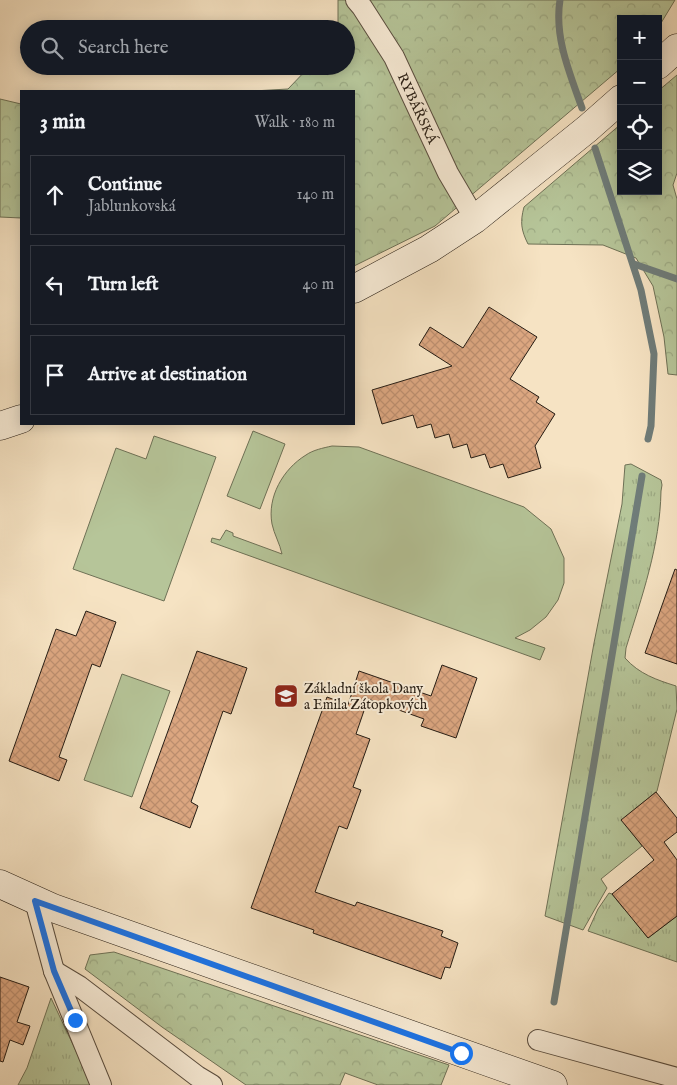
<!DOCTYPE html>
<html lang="en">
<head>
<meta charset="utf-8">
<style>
	body { margin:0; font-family:"IM FELL English",serif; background:#242831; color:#f1f3f6 }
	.controls { position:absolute; right:15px; top:15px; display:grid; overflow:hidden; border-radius:0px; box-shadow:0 2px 12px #0003 }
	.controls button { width:45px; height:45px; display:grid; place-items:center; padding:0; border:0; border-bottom:1px solid #363941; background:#171b24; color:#f1f3f6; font:25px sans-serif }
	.stop { position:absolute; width:15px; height:15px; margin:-11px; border:4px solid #1a73e8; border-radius:50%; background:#fff }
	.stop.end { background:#1a73e8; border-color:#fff; box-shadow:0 1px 5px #0008 }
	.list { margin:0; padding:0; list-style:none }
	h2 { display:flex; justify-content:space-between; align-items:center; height:65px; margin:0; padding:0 20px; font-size:21px }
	h2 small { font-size:16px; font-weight:400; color:#9ea1a6 }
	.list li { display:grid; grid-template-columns:32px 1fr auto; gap:15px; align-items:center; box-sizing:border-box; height:80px; margin:0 10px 10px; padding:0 10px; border:1px solid #363941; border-radius:0px }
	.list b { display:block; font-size:19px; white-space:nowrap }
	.list p { margin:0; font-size:16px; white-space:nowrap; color:#9ea1a6 }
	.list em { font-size:16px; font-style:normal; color:#9ea1a6 }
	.icon { flex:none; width:28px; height:28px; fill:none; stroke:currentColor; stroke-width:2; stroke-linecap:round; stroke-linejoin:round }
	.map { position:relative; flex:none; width:677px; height:1085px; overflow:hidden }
	.search { position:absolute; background:#171b24; box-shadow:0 2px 12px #0003; left:20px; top:20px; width:335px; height:55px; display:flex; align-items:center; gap:12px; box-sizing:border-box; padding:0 18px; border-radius:28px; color:#9ea1a6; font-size:19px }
	.panel { position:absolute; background:#171b24; box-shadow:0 2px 12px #0003; left:20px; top:90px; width:335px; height:335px; border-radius:0px }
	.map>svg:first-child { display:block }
	.grass { fill:url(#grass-tufts); stroke:#6e7156 }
	.forest { fill:url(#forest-crowns); stroke:#6e7156 }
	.garden { fill:#b6c599; stroke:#6e7156 }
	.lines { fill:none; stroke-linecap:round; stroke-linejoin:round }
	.stream { stroke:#6f7c79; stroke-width:7 }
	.building { fill:url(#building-cross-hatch); stroke:#261d14 }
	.minor-casing { stroke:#5a4e40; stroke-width:22 }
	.secondary-casing { stroke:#261d14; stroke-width:29 }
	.minor { stroke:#f9edd8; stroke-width:20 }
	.secondary { stroke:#f9edd8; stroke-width:28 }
	.route { stroke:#1a73e8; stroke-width:6 }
	.labels { text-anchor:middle; stroke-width:4; stroke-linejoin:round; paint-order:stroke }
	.street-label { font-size:14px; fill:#261d14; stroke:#f9edd8 }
	.poi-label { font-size:14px; fill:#261d14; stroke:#f9edd8; text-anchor:start }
</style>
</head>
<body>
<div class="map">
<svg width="677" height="1085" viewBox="0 0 677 1085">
	<defs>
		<pattern id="grass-tufts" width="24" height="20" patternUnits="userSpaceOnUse" patternTransform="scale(1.25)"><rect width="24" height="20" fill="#b6c599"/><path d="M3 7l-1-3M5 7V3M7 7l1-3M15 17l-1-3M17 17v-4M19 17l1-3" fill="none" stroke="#9ca983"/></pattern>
		<pattern id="forest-crowns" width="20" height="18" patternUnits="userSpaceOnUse" patternTransform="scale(1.25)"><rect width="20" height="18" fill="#b6c599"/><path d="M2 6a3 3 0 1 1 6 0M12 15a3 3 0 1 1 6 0" fill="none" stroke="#9ca983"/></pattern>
		<pattern id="building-cross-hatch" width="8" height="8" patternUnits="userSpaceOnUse" patternTransform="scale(1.25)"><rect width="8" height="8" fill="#dba680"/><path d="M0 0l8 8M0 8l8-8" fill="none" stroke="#bc8e6e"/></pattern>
	</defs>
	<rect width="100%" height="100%" fill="#f6e3c3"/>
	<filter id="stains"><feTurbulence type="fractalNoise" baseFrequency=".004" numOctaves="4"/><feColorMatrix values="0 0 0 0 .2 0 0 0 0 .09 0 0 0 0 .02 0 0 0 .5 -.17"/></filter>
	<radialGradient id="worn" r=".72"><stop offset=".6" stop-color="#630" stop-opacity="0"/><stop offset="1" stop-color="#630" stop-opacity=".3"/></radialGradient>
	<g class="grass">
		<path d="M631 464 661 480 662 485 661 491C660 546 642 596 626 648L625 658C639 674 657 680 676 686L677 709 657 791 622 820 642 846 601 879 607 888 583 930 545 916 594 643 622 504 625 465Z"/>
		<path d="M609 893 612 894 624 909 627 907 636 923 648 938 677 916V962L588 931 598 909Z"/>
		<path d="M51 998 92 1085H18L27 1068Z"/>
	</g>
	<g class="forest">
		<path d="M338 0H675L658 28V19H621V68L435 226 354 266V91H253L288 89 310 66H346V29H338Z"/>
		<path d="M677 75V173L673 185 677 199V375L668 374 664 337 653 286 636 258 603 245 528 244C521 230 520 222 524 207L621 124V191H658V91Z"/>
		<path d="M0 99 21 104V218L0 217Z"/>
		<path d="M114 952 449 1065 441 1085H378L345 1073 340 1085H246L162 1027 85 969 90 955Z"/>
	</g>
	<g class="garden">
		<path d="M253 431 285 444 260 509 227 496Z"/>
		<path d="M154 436 216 457 164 601 73 569 116 448 146 459Z"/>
		<path d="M332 446 359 447 524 507 551 529 564 558V583L558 600 546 617 530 630 515 638 545 648 540 660 211 542 212 538 220 540 226 530 233 533V536L282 554C280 544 274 534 272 524 267 497 283 469 306 455 313 450 323 448 332 446Z"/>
		<path d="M122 674 170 691 132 797 84 780Z"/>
	</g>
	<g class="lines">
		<g class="stream">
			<path d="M560 0C554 37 570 74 582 108"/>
			<path d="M595 148 641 290 654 354 651 426 648 439"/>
			<path d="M634 264 677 279"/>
			<path d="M554 1002 642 476"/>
		</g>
	</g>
	<g class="building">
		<path d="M489 307 537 337 510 379 539 397 536 402 555 414 535 446 541 468 508 478 503 464 490 468 485 454 471 458 467 444 453 448 449 434 435 438 431 424 417 428 413 415 382 424 372 390 452 366 419 345 430 327 463 348Z"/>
		<path d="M675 569 677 570V664L645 653Z"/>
		<path d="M86 611 116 622 100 667 92 664 59 757 67 760 59 781 9 761 56 629 76 636Z"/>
		<path d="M197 651 247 668 231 714 223 711 191 802 198 806 190 828 140 808Z"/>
		<path d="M442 665 477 678 456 738 421 726 424 719 368 699 356 734 370 739 353 787 361 790 347 829 339 826 315 892 355 906 357 902 443 931 441 936 458 943 450 968 445 967 441 979 313 933 314 930 251 908 327 697 348 705 359 671 431 696Z"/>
		<path d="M656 792 677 818V832L664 842 677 860V916L648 938 612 894 654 860 621 820Z"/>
		<path d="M0 977 29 987 17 1022 30 1026 23 1045 10 1040 3 1062 0 1061Z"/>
	</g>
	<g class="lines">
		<defs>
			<g id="minor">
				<path id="s1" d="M356 0 362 7 394 57 448 173 475 219"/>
				<path d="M35 901 54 971 101 1085"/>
				<path d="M54 971 79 986 197 1076 212 1085"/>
				<path d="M538 1040 677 1078"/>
			</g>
			<g id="secondary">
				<path d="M658 65 677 48"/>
				<path d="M354 289 429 249 475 219 587 129 621 99"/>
				<path d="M0 426 21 419"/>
				<path d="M0 884 53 908 553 1085"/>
			</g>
		</defs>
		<use href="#minor" class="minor-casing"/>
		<use href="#secondary" class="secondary-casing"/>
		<use href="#minor" class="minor"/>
		<use href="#secondary" class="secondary"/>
	</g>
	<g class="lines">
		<path class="route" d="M75 1020 54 971 35 901 461 1053"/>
	</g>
	<defs>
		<symbol id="school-square" viewBox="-11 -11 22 22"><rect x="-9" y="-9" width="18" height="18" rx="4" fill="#8f2418" stroke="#f9edd8"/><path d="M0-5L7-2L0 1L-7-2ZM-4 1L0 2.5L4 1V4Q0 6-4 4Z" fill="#fff"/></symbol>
	</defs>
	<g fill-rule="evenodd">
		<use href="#school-square" x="272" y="682" width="28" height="28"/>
	</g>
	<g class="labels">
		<g class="street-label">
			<text dy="5" stroke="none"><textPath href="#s1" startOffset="125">RYBÁŘSKÁ</textPath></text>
		</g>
		<g class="poi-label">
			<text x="304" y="693">Základní škola Dany<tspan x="304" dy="16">a Emila Zátopkových</tspan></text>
		</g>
	</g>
	<rect width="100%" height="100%" filter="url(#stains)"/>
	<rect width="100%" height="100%" fill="url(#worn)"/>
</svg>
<div class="controls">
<button>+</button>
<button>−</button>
<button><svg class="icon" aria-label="locate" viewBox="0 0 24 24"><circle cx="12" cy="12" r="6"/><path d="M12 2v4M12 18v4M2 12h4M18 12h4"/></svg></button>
<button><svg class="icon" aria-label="layers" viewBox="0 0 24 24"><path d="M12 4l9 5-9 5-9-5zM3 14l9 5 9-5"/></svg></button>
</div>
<div class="stop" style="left:461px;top:1053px"></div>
<div class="stop end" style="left:75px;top:1020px"></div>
<div class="search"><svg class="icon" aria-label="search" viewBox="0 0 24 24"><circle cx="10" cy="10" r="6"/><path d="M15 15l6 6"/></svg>Search here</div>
<section class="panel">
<h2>3 min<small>Walk · 180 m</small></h2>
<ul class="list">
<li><svg class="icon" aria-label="ahead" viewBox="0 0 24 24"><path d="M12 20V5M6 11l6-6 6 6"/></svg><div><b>Continue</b><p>Jablunkovská</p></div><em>140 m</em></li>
<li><svg class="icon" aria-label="left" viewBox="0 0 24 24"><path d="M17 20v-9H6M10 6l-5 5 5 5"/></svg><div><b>Turn left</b></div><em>40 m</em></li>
<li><svg class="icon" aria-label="arrive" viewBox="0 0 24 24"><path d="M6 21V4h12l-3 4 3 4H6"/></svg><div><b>Arrive at destination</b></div></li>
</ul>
</section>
</div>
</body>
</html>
